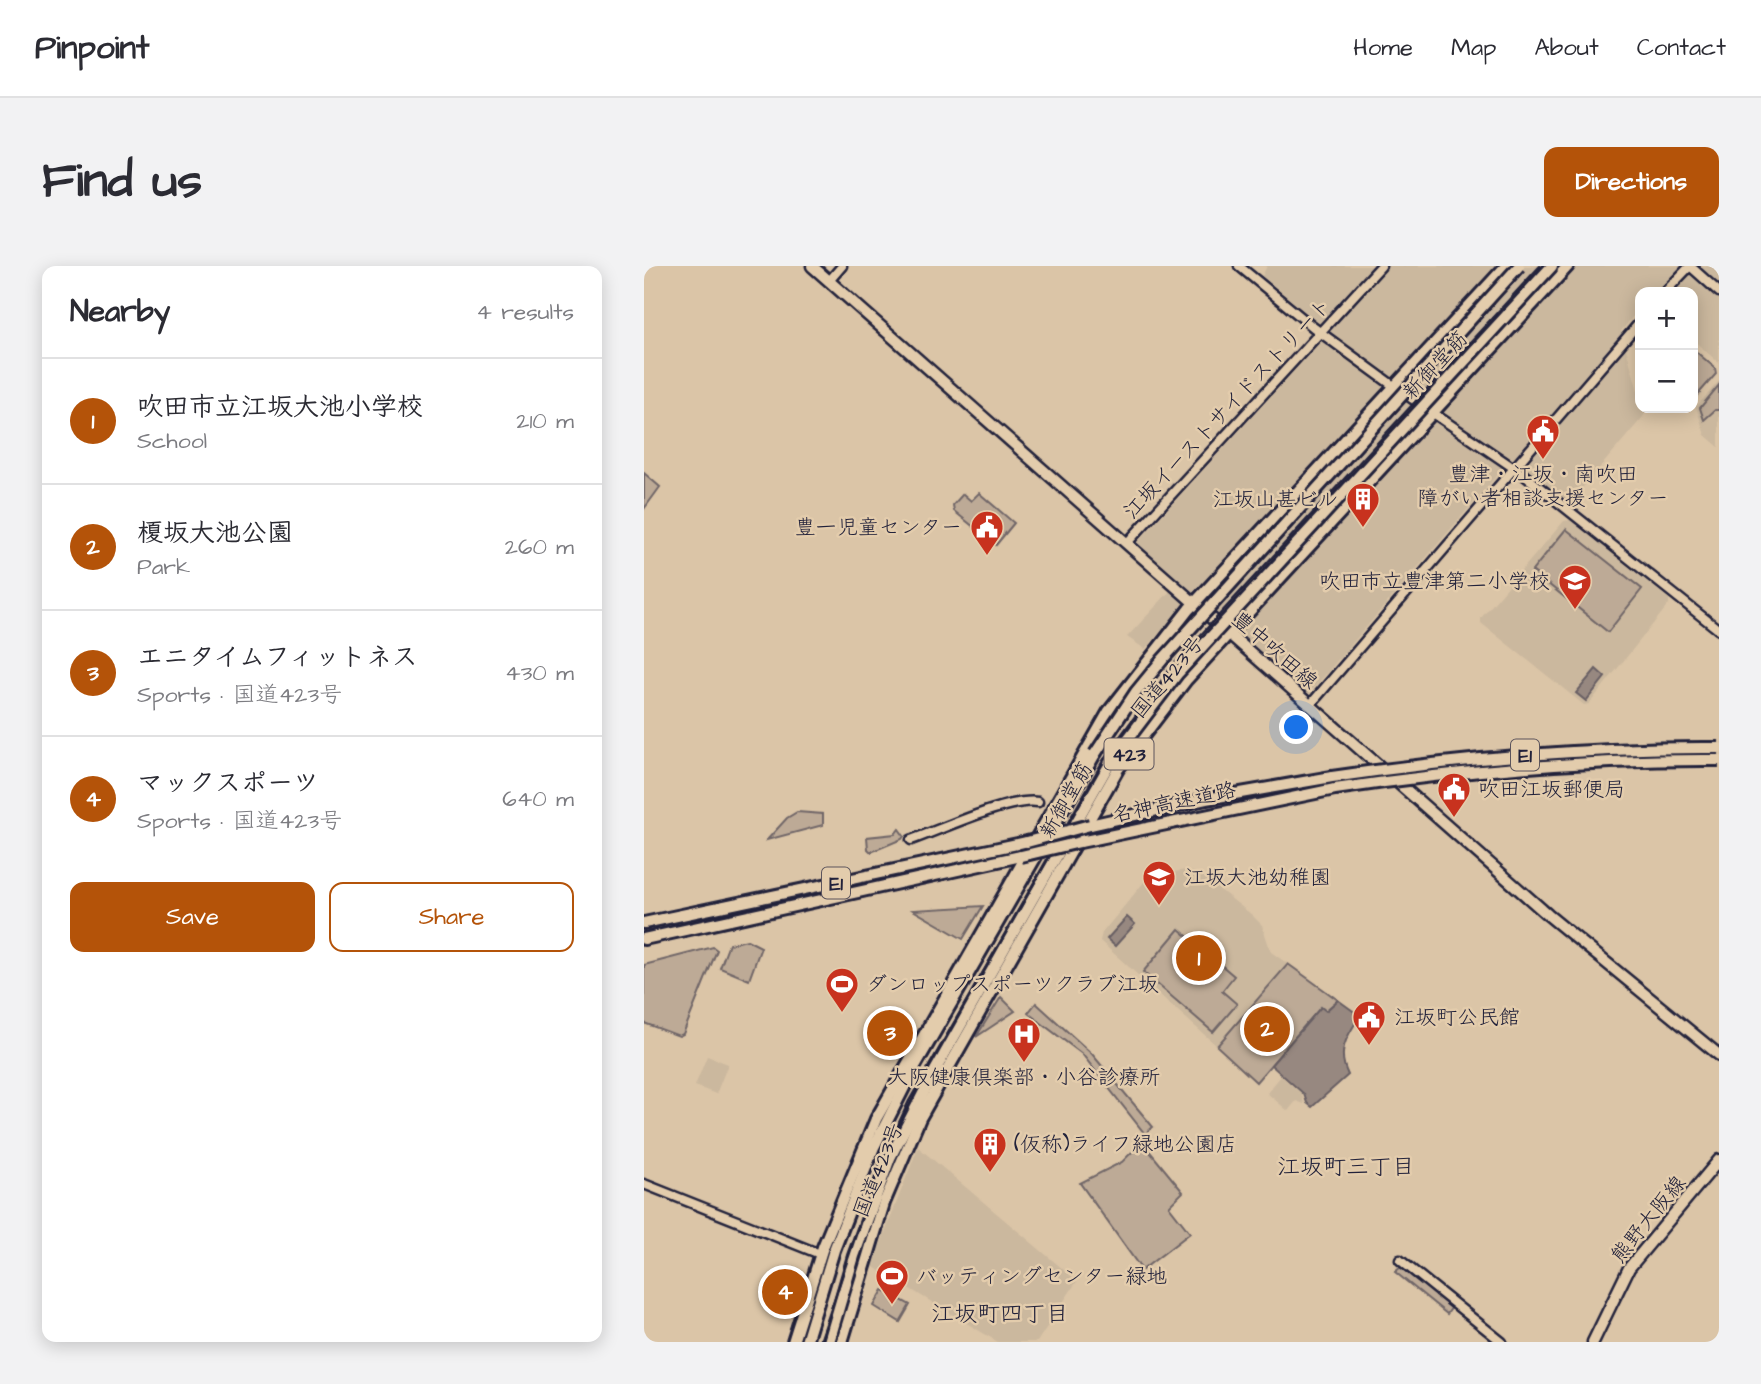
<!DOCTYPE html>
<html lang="en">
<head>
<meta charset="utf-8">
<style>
	body { margin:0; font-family:"Architects Daughter","Klee One",sans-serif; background:#f2f2f3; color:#2b2b33 }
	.controls { position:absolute; right:21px; top:21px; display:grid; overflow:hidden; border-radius:14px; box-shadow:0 4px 18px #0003 }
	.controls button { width:63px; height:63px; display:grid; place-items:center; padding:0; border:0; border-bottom:2px solid #e1e1e2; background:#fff; color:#2b2b33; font:35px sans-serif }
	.you { position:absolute; left:653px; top:462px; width:24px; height:24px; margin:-18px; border:5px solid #fff; border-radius:50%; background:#1a73e8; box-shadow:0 0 0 10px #1a73e833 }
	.badge { display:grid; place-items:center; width:46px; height:46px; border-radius:50%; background:#b45309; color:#fff; font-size:23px; font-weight:700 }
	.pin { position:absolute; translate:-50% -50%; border:4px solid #fff; box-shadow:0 2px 7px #0006 }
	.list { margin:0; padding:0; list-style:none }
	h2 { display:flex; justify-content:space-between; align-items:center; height:91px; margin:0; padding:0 28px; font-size:30px }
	h2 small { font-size:23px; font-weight:400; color:#7c7c81 }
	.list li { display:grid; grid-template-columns:46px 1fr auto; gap:21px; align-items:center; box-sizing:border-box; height:126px; padding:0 28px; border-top:2px solid #e1e1e2 }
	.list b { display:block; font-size:26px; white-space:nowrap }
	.list p { margin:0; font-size:23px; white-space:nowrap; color:#7c7c81 }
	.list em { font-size:23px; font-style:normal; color:#7c7c81 }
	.actions { display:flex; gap:14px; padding:21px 28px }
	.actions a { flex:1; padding:16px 0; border:2px solid #b45309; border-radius:14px; text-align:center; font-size:24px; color:#b45309 }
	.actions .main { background:#b45309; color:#fff }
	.map { position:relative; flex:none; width:1075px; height:1076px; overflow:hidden; border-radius:14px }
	header { display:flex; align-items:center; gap:42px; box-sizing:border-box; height:98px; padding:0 35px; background:#fff; border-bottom:2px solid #e1e1e2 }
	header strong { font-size:33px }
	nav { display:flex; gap:38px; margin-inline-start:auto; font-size:24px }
	.intro { display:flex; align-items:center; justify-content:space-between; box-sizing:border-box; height:168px; padding:0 42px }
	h1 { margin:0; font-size:49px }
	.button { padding:18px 32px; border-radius:14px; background:#b45309; color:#fff; font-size:24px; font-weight:700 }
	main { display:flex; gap:42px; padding:0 42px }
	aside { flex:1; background:#fff; border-radius:14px; box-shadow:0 4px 18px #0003 }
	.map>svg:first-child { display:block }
	.built { fill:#cbb89e }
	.green { fill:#bdaa96; stroke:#706668; stroke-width:2 }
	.water { fill:#978880; stroke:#685f64; stroke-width:2 }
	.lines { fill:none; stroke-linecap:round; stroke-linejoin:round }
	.minor-casing { stroke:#22223b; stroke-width:13 }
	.major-casing { stroke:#22223b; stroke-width:15 }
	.highway-casing { stroke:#22223b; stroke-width:16 }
	.minor { stroke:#e3ccac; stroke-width:8 }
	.major { stroke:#e3ccac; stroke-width:10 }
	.highway { stroke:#e3ccac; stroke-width:10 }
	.rail { stroke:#22223b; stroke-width:2.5 }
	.highway-bridge-casing { stroke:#22223b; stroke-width:16; stroke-linecap:butt }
	.highway-bridge { stroke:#e3ccac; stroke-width:10 }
	.labels { text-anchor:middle; stroke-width:5; stroke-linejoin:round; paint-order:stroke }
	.shield { fill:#e3ccac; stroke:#5c555d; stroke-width:2 }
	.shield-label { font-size:19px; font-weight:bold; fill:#22223b }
	.street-label { font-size:21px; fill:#22223b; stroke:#e3ccac }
	.poi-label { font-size:21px; fill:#22223b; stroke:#e3ccac; text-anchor:start }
	.neighbourhood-label { font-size:23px; fill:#22223b; stroke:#e3ccac }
</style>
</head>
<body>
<header>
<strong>Pinpoint</strong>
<nav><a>Home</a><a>Map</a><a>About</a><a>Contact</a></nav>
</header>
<div class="intro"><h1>Find us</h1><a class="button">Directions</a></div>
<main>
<aside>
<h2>Nearby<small>4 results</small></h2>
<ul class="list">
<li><span class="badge">1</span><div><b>吹田市立江坂大池小学校</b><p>School</p></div><em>210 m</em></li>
<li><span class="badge">2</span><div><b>榎坂大池公園</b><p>Park</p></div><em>260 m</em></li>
<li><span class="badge">3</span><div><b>エニタイムフィットネス</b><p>Sports · 国道423号</p></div><em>430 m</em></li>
<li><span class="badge">4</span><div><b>マックスポーツ</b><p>Sports · 国道423号</p></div><em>640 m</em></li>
</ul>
<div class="actions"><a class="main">Save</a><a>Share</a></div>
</aside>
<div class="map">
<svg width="1075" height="1076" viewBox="0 0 1075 1076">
	<rect width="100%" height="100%" fill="#dbc5a7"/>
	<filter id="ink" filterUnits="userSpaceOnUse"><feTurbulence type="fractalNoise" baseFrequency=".0143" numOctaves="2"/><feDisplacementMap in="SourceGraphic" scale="14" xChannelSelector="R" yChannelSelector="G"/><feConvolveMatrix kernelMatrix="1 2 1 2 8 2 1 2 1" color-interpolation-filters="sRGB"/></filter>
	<g filter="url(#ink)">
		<g class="built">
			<path d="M623 0H1075V97L1049 74V26H996V42L977 65 996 132V142L1001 147 999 151 928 234 923 235 868 192 663 430 494 281V276L686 66 618 10Z"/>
			<path d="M1075 115V181L1061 169 1052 141Z"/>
			<path d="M926 254 1025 333V338L945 438 940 439 837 357V352L920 255Z"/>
			<path d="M527 324 542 337 501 383 483 371Z"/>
			<path d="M542 604 557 609 608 649 618 659 627 686 644 698 573 780 456 675 458 667 501 615 513 609Z"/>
			<path d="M63 790 84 798 72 828 51 820Z"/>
			<path d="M637 810 658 828 660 838 652 835 644 845 623 827Z"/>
			<path d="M274 881 433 1015 393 1076H354L228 1000Z"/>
		</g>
		<g class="green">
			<path d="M1049 83 1071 102 1072 108 1049 134Z"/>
			<path d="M1075 119V144H1071L1060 154 1056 142Z"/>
			<path d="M0 207 16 221 0 243Z"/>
			<path d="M335 227 370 257 352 279 310 245 309 239 319 228 327 235Z"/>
			<path d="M922 263 998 323 964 366 888 305Z"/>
			<path d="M153 546 179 548V559L123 574 143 552Z"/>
			<path d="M255 563 260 570 258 573 227 586 224 583 223 571 251 568Z"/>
			<path d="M339 640 319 673 269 644Z"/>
			<path d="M535 663 590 710 578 725 593 738 569 766 499 706Z"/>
			<path d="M103 674 117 681 105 714 76 702 85 678Z"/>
			<path d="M69 681 73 684 39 768 35 770 0 757V699Z"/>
			<path d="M644 698 694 734 681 745 676 742 612 816 573 780Z"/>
			<path d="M357 731 371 745 332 771Z"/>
			<path d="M392 737 448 788 509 861 501 868 438 788 384 747Z"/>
			<path d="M498 876 539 926 525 940 546 967 498 1004 436 917 478 896Z"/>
			<path d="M758 1000 808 1041 803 1048 751 1006Z"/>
			<path d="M239 1024 266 1039 256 1056 230 1040Z"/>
		</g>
		<g class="water">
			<path d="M952 403 961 411 942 435 932 427Z"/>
			<path d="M483 651 491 658 471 680 463 673Z"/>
			<path d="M694 734 716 750C703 770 692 785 704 809L668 841 663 837 660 828 627 799 677 741 682 745Z"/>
		</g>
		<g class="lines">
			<defs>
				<g id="minor">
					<path d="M595 0 669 61 751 121 880 209 1075 364"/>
					<path d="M1046 0 1075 26"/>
					<path d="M185 15 198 0"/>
					<path d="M1021 26 1046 0"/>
					<path d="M483 277 737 0"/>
					<path d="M666 439 996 56"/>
					<path d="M267 574C296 564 366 531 394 536"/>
					<path d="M0 918 176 988"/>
					<path d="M756 994 858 1076"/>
				</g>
				<g id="major">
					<path d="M168 0 904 649 1075 789"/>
					<path d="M949 1076 985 1002 1075 894"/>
				</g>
				<g id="highway">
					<path d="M446 559 562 533 688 511"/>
					<path d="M436 576 691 523"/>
					<path d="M0 657 383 576"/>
					<path d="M0 673 377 590"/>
					<path d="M149 1076 179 981 232 853 465 445 545 343 862 0"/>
					<path d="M162 1076 190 984 230 881 270 802 451 488"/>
					<path d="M185 1076 210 990 246 892 288 810 465 498"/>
					<path d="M198 1076 240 937 276 852 474 503 543 413 924 0"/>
				</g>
			</defs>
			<use href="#minor" class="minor-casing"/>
			<use href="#major" class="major-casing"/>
			<use href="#highway" class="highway-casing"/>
			<use href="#minor" class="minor"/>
			<use href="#major" class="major"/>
			<use href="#highway" class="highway"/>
			<path class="rail" d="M176 1076 235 900 265 835 469 480 530 398 896 0"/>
			<defs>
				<g id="highway-bridge">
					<path d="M451 488 492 426 519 393 875 0"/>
					<path d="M465 498 534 407 908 0"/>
					<path d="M688 511C817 492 945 481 1075 482"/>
					<path d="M691 523C819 504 945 493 1075 494"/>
					<path d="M383 576 446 559"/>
					<path d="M377 590 436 576"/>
				</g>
			</defs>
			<use href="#highway-bridge" class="highway-bridge-casing"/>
			<use href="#highway-bridge" class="highway-bridge"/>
		</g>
	</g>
	<defs>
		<symbol id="civic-pin" viewBox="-11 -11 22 30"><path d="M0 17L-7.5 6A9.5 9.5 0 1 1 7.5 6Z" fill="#c8321e" stroke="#e3ccac"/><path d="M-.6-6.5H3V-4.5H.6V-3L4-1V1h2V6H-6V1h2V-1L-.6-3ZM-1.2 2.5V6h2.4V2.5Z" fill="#fff"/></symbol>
		<symbol id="building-pin" viewBox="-11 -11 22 30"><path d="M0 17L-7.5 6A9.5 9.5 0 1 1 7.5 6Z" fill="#c8321e" stroke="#e3ccac"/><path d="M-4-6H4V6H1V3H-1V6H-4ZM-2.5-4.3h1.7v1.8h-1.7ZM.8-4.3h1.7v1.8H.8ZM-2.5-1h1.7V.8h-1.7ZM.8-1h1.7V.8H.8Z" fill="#fff"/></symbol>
		<symbol id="school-pin" viewBox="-11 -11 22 30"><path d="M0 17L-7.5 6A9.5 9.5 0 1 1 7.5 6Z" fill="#c8321e" stroke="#e3ccac"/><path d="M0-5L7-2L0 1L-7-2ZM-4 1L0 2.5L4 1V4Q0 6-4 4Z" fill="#fff"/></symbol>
		<symbol id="stadium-pin" viewBox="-11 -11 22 30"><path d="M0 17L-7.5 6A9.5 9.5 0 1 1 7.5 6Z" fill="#c8321e" stroke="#e3ccac"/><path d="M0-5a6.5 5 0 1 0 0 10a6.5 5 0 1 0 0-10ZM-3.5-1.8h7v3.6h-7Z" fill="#fff"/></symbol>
		<symbol id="hospital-pin" viewBox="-11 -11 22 30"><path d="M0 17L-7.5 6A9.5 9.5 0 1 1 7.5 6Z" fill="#c8321e" stroke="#e3ccac"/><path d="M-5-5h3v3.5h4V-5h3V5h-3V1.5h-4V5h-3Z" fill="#fff"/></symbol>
	</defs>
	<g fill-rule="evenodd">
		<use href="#civic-pin" x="880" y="146" width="38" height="52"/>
		<use href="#building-pin" x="700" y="214" width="38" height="52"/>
		<use href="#civic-pin" x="324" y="242" width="38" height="52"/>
		<use href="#school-pin" x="912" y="296" width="38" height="52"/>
		<use href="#civic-pin" x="791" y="504" width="38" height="52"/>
		<use href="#school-pin" x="496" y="592" width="38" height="52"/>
		<use href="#stadium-pin" x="179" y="699" width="38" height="52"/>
		<use href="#civic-pin" x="706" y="732" width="38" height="52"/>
		<use href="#hospital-pin" x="361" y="749" width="38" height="52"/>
		<use href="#building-pin" x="327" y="859" width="38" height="52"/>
		<use href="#stadium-pin" x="229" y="991" width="38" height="52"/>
	</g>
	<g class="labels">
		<g class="shield">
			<rect x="460.5" y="472.5" width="49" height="31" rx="5"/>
			<rect x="867" y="473.5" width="28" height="31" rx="5"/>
			<rect x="178" y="601.5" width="28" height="31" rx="5"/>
		</g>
		<g class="shield-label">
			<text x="485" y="495">423</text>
			<text x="881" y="496">E1</text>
			<text x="192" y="624">E1</text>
		</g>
		<g class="street-label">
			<text transform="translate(791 99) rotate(-47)" y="7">新御堂筋</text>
			<text transform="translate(583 142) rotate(-47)" y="7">江坂イーストサイドストリート</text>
			<text transform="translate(631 384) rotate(41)" y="7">豊中吹田線</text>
			<text transform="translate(523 411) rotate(-50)" y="7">国道423号</text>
			<text transform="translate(422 534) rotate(-60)" y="7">新御堂筋</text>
			<text transform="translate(530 536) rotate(-12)" y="7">名神高速道路</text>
			<text transform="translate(234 904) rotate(-68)" y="7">国道423号</text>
			<text transform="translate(1004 953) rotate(-51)" y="7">熊野大阪線</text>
		</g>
		<g class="poi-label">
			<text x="899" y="215" text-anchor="middle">豊津・江坂・南吹田<tspan x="899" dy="24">障がい者相談支援センター</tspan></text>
			<text x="694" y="240" text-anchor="end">江坂山甚ビル</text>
			<text x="318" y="268" text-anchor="end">豊一児童センター</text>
			<text x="906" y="322" text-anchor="end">吹田市立豊津第二小学校</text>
			<text x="834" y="530">吹田江坂郵便局</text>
			<text x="540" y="618">江坂大池幼稚園</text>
			<text x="222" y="725">ダンロップスポーツクラブ江坂</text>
			<text x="750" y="758">江坂町公民館</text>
			<text x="380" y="818" text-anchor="middle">大阪健康倶楽部・小谷診療所</text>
			<text x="370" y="885">(仮称)ライフ緑地公園店</text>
			<text x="272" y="1017">バッティングセンター緑地</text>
		</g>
		<g class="neighbourhood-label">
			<text x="702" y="908">江坂町三丁目</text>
			<text x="356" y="1055">江坂町四丁目</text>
		</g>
	</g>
</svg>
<div class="controls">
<button>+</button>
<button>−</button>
</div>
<div class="you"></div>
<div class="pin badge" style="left:555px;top:692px">1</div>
<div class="pin badge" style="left:623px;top:763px">2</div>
<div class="pin badge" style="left:246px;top:767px">3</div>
<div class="pin badge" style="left:141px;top:1026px">4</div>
</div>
</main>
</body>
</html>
